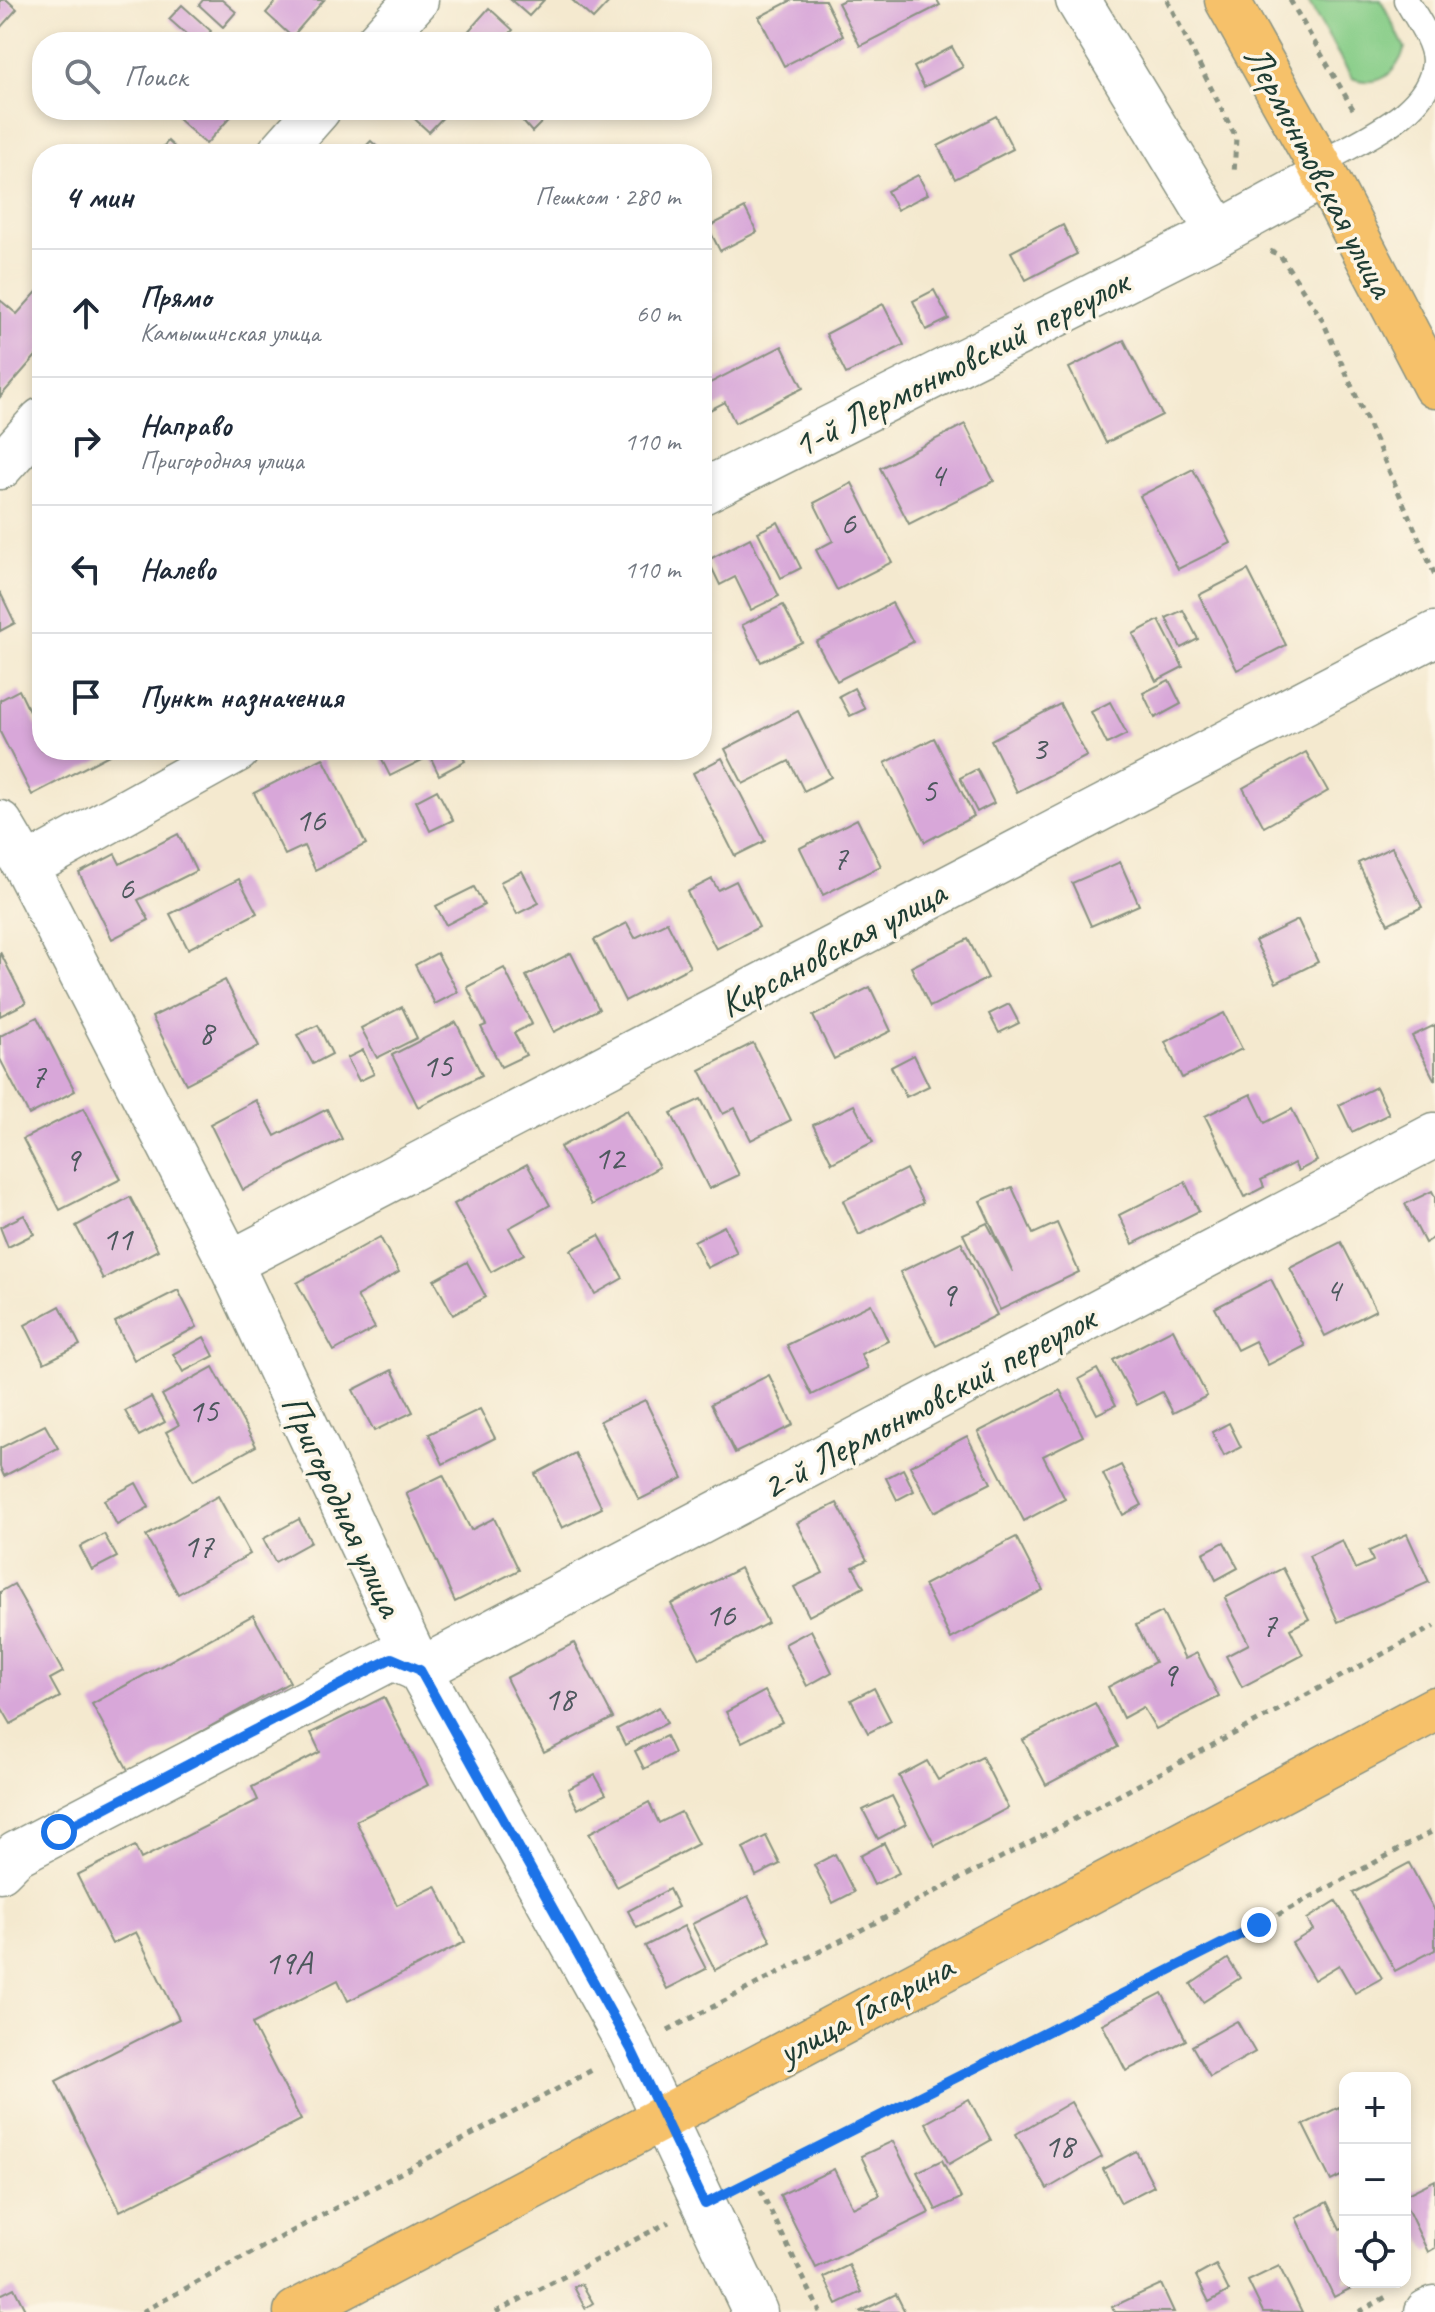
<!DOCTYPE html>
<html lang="ru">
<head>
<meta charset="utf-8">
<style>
	body { margin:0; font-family:Caveat,sans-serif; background:#f2f2f3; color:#1f2937 }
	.controls { position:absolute; right:24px; bottom:24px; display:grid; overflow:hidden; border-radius:16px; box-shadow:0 4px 12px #0003 }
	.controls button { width:72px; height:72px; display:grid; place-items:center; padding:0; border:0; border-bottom:2px solid #e0e1e3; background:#fff; color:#1f2937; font:40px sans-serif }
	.stop { position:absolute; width:24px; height:24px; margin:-18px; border:6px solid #1a73e8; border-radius:50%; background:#fff }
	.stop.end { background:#1a73e8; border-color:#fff; box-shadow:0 2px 8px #0008 }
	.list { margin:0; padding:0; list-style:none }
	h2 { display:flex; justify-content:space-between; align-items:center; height:104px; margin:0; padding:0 32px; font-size:34px }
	h2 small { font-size:26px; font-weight:400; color:#747a83 }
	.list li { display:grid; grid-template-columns:52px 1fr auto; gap:24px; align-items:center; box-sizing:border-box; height:128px; padding:0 32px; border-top:2px solid #e0e1e3 }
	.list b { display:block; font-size:30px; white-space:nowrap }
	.list p { margin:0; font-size:26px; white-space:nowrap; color:#747a83 }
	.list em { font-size:26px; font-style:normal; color:#747a83 }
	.icon { flex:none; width:44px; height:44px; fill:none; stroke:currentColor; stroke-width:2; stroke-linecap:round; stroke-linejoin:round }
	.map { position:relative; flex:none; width:1435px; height:2312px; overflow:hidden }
	.search { position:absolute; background:#fff; box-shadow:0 4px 12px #0003; left:32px; top:32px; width:680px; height:88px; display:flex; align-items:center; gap:20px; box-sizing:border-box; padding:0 28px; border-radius:32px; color:#747a83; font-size:30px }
	.panel { position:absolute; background:#fff; box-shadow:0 4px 12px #0003; left:32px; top:144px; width:680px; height:616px; border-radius:32px }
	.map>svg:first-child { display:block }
	.green { fill:#87cd88; stroke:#53855e; stroke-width:2 }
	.building { fill:#d8a7d9 }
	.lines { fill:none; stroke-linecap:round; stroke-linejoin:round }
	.service-casing { stroke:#8a9382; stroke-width:27 }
	.minor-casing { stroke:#8a9382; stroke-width:47 }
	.primary-casing { stroke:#8a9382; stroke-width:47 }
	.path { stroke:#8a9382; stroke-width:5; stroke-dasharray:6 6; stroke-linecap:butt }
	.service { stroke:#fff; stroke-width:24 }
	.minor { stroke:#fff; stroke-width:44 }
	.primary { stroke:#f6c16b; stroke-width:44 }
	.route { stroke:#1a73e8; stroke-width:10 }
	.labels { text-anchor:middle; stroke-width:7; stroke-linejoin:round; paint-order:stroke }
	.number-label { font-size:34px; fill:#4d585d }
	.street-label { font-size:38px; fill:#1f3d34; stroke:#fcf5e5 }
</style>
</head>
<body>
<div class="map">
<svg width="1435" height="2312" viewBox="0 0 1435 2312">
	<rect width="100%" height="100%" fill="#fcf5e5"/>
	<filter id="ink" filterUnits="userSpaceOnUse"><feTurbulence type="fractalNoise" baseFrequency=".0125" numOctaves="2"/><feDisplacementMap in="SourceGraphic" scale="16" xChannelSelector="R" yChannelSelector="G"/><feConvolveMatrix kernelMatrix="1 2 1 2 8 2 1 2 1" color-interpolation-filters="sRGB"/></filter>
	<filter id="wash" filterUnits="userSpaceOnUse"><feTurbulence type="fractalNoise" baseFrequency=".006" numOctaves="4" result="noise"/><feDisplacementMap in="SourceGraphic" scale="32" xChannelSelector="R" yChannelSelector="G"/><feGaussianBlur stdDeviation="1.8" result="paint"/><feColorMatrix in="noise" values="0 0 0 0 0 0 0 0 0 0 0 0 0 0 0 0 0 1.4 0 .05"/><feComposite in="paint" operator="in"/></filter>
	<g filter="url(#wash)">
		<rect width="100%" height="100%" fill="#f4e9cf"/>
		<path class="green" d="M1307 0H1381L1405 48C1396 74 1380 88 1352 78Z"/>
		<g id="blocks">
			<g class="building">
				<path d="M0 0H7L17 9 0 28Z"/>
				<path d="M203 0H222L236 12 223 27 199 5Z"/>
				<path d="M277 0H324L292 37 266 13Z"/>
				<path d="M511 0H544L529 16Z"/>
				<path d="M572 0H611L593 19Z"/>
				<path d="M792 0H825L843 36 784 66 759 17Z"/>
				<path d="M844 0H937L940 5 860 46 838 3Z"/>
				<path d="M182 5 211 31 202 42H195L169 19Z"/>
				<path d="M489 8 513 30 502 42H473L465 35Z"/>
				<path d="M952 47 963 67 924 87 914 67Z"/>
				<path d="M185 110H237L206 144 178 119Z"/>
				<path d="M405 110H450L429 132Z"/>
				<path d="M513 110H544L549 115 532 132Z"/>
				<path d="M996 116 1013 149 955 179 938 146Z"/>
				<path d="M168 141 182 154H157Z"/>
				<path d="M371 141 385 154H358Z"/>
				<path d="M918 175 928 194 897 210 887 191Z"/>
				<path d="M745 208 757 232 720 251 708 227Z"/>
				<path d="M1063 225 1077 254 1026 280 1011 252Z"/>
				<path d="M42 286V349L0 397V300L17 314Z"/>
				<path d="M934 290 949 319 926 330 913 301Z"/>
				<path d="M883 304 904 345 846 374 826 334Z"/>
				<path d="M1124 340 1162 415 1106 443 1069 368Z"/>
				<path d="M782 346 803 388 735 423 725 402 702 414V387Z"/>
				<path d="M965 424 994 481 909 524 880 468Z"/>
				<path d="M1193 469 1231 543 1178 569 1140 496Z"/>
				<path d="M852 483 892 562 837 590 816 550 833 541 814 503Z"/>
				<path d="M778 522 801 568 781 578 758 532Z"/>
				<path d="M750 538 779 596 751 610 735 577 720 585 708 560Z"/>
				<path d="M1248 570 1286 645 1237 670 1199 595Z"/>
				<path d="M0 592 15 623 0 631Z"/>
				<path d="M892 603 913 642 837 681 816 642Z"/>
				<path d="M783 605 802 642 761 662 742 625Z"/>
				<path d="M1183 610 1198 639 1181 648 1166 618Z"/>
				<path d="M1159 620 1183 667 1156 681 1133 634Z"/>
				<path d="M1169 680 1181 704 1155 718 1143 693Z"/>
				<path d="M854 688 865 709 850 716 839 696Z"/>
				<path d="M19 690 37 727 42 724V750H107L109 755 32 795 0 732V700Z"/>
				<path d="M1110 702 1127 734 1107 744 1091 712Z"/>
				<path d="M1060 704 1087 756 1017 792 991 740Z"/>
				<path d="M798 711 831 777 804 791 789 761 743 784 725 749Z"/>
				<path d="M934 738 974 816 925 842 885 763Z"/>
				<path d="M377 750H460L465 761 439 775 430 756 390 776Z"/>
				<path d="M1306 752 1328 791 1264 827 1243 788Z"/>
				<path d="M323 758 366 844 315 870 304 846 285 855 254 793Z"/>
				<path d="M722 758 765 841 735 856 693 773Z"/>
				<path d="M977 769 994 803 977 812 960 778Z"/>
				<path d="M437 790 453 820 430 831 416 801Z"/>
				<path d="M857 819 881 866 823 895 800 848Z"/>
				<path d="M178 834 196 871 138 900 149 920 112 939 79 873 115 854 120 864Z"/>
				<path d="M1392 847 1422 907 1388 924 1358 863Z"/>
				<path d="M1120 862 1139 905 1091 926 1072 883Z"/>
				<path d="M522 871 539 903 517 914 500 882Z"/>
				<path d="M239 879 257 913 188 949 170 914Z"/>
				<path d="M712 879 718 890 736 881 759 927 716 949 687 892Z"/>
				<path d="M474 887 484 905 446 925 436 906Z"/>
				<path d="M1298 920 1318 962 1276 983 1255 941Z"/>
				<path d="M667 922 690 967 625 1001 594 940 627 923 635 938Z"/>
				<path d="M968 939 988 978 930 1007 911 967Z"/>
				<path d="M0 952 26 1003 0 1016Z"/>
				<path d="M437 953 458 992 435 1004 415 965Z"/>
				<path d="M571 953 599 1009 554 1032 526 976Z"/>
				<path d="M504 968 532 1024 514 1033 526 1055 501 1067 481 1027 486 1025 467 987Z"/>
				<path d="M225 980 259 1046 186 1084 152 1017Z"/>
				<path d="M870 987 891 1031 834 1059 813 1016Z"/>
				<path d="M1009 1004 1019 1023 999 1033 989 1014Z"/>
				<path d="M402 1007 417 1038 377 1058 361 1028Z"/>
				<path d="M1224 1013 1242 1049 1182 1078 1165 1042Z"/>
				<path d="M37 1017 75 1091 29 1115 0 1059V1036Z"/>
				<path d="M456 1022 482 1075 418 1107 392 1055Z"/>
				<path d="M318 1025 332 1054 313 1064 297 1035Z"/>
				<path d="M1435 1025V1081L1412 1036Z"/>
				<path d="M753 1043 791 1120 751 1140 735 1108 723 1114 700 1070Z"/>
				<path d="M363 1050 374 1074 359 1081 347 1058Z"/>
				<path d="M914 1055 929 1086 906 1097 891 1067Z"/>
				<path d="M1376 1087 1389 1114 1352 1132 1339 1105Z"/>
				<path d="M1251 1094 1265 1123 1292 1109 1317 1161 1298 1171 1294 1163 1261 1180 1264 1187 1245 1197 1205 1116Z"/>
				<path d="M701 1099 739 1175 709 1189 671 1113Z"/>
				<path d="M256 1100 275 1136 327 1109 342 1139 243 1190 210 1124Z"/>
				<path d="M854 1105 873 1142 832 1163 813 1125Z"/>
				<path d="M84 1108 121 1179 60 1210 23 1139Z"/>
				<path d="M627 1110 659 1167 592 1205 560 1147Z"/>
				<path d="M527 1164 550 1205 509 1228 524 1254 491 1272 454 1204Z"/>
				<path d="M906 1169 923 1203 859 1235 843 1201Z"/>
				<path d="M1185 1182 1199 1211 1133 1244 1119 1215Z"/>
				<path d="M1012 1187 1033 1234 1057 1223 1079 1272 1000 1310 963 1234 987 1223 1013 1272 980 1201Z"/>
				<path d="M1432 1191 1435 1197V1237L1425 1243 1405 1204Z"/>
				<path d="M130 1197 158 1250 103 1279 76 1226Z"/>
				<path d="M24 1215 34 1234 8 1247 0 1227Z"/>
				<path d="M724 1226 737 1253 707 1268 694 1241Z"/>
				<path d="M599 1235 623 1278 595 1294 571 1250Z"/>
				<path d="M380 1237 399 1272 357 1296 375 1328 334 1351 297 1283Z"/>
				<path d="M961 1242 997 1315 936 1346 900 1272Z"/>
				<path d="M1341 1242 1376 1310 1325 1336 1290 1268Z"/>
				<path d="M467 1262 486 1297 453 1315 434 1280Z"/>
				<path d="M1271 1279 1305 1346 1268 1365 1255 1341 1237 1350 1215 1308Z"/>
				<path d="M178 1290 197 1327 134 1360 115 1322Z"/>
				<path d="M871 1304 888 1341 861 1354 868 1368 812 1395 787 1345Z"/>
				<path d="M60 1306 80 1345 44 1363 25 1325Z"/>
				<path d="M1173 1329 1207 1396 1173 1413 1162 1392 1137 1405 1113 1360Z"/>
				<path d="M204 1337 214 1356 183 1372 173 1354Z"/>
				<path d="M213 1367 256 1446 193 1481 166 1432 179 1425 162 1395Z"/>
				<path d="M1097 1369 1116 1405 1097 1414 1079 1379Z"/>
				<path d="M392 1370 413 1412 374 1431 353 1390Z"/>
				<path d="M769 1375 793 1425 735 1453 711 1404Z"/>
				<path d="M1060 1390 1083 1436 1043 1456 1065 1499 1024 1521 978 1432Z"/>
				<path d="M151 1397 165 1422 139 1436 125 1411Z"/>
				<path d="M645 1400 683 1478 639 1500 600 1421Z"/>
				<path d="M480 1409 495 1438 443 1464 429 1434Z"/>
				<path d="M1229 1423 1241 1447 1224 1456 1212 1432Z"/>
				<path d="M45 1425 58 1448 4 1476 0 1467V1448Z"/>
				<path d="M967 1436 991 1483 934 1512 910 1466Z"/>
				<path d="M575 1453 602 1508 562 1528 535 1474Z"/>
				<path d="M1121 1465 1142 1505 1123 1515 1103 1474Z"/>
				<path d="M903 1469 914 1491 897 1500 886 1478Z"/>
				<path d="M443 1475 471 1530 494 1518 519 1570 455 1602 406 1493Z"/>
				<path d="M136 1483 149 1507 117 1525 104 1500Z"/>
				<path d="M218 1496 250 1554 178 1594 146 1536Z"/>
				<path d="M837 1503 867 1560 853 1567 864 1587 809 1616 794 1587 823 1573 797 1523Z"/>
				<path d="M299 1519 311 1542 275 1562 263 1539Z"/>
				<path d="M104 1534 117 1557 92 1570 80 1547Z"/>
				<path d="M1407 1534 1429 1582 1338 1622 1309 1556 1342 1540 1355 1569 1373 1561 1369 1551Z"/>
				<path d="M1016 1537 1043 1590 951 1639 924 1585Z"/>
				<path d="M1224 1542 1238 1568 1216 1580 1203 1553Z"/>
				<path d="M740 1568 768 1623 700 1659 671 1604Z"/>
				<path d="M1283 1568 1309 1619 1290 1629 1303 1655 1242 1687 1226 1656 1249 1644 1225 1598Z"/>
				<path d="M14 1584 63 1672 50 1679 60 1697 11 1724 0 1705V1592Z"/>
				<path d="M1162 1612 1185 1659 1197 1653 1219 1697 1156 1729 1143 1707 1123 1718 1108 1687 1155 1662 1136 1625Z"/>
				<path d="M253 1615 290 1682 129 1772 92 1704Z"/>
				<path d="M811 1630 832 1672 807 1686 785 1644Z"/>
				<path d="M574 1643 613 1718 544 1753 506 1678Z"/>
				<path d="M874 1688 891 1721 868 1733 851 1700Z"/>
				<path d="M765 1691 782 1722 742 1742 726 1712Z"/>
				<path d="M384 1697 428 1785 356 1821 397 1905 436 1886 465 1942 348 2001 338 1980 252 2024 301 2120 120 2211 56 2081 179 2019 136 1932 112 1944 77 1875 135 1846 141 1859 258 1800 252 1787 320 1752 311 1733Z"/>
				<path d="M1095 1703 1118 1747 1046 1785 1023 1740Z"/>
				<path d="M659 1707 667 1723 625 1745 617 1729Z"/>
				<path d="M666 1736 674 1753 644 1769 635 1751Z"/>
				<path d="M982 1757 1008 1808 935 1846 899 1776 927 1761 938 1780Z"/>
				<path d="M595 1775 606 1794 578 1809 568 1789Z"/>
				<path d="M892 1796 906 1824 878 1839 863 1810Z"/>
				<path d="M649 1802 659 1823 681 1812 698 1844 617 1887 589 1833Z"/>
				<path d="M766 1836 780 1864 756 1876 743 1848Z"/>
				<path d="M884 1843 899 1873 874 1885 860 1856Z"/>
				<path d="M835 1854 854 1892 833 1903 814 1865Z"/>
				<path d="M1409 1863 1435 1911V1950L1395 1971 1353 1893Z"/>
				<path d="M669 1889 678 1907 637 1928 628 1911Z"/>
				<path d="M748 1896 771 1941 715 1970 692 1924Z"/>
				<path d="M1336 1901 1382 1978 1355 1993 1339 1965 1314 1980 1292 1943 1313 1930 1307 1919Z"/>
				<path d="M684 1926 706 1969 667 1989 645 1946Z"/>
				<path d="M1228 1959 1240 1978 1203 2002 1191 1984Z"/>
				<path d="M1162 1993 1186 2040 1126 2071 1102 2024Z"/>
				<path d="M1237 2021 1255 2052 1210 2077 1192 2046Z"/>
				<path d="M969 2099 991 2140 949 2164 926 2123Z"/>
				<path d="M1071 2102 1102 2157 1047 2189 1016 2134Z"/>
				<path d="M1339 2107 1345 2119V2174L1331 2181 1303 2125Z"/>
				<path d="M893 2141 929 2213 816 2268 780 2195 834 2169 853 2208 880 2195 861 2156Z"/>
				<path d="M1136 2151 1154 2186 1121 2203 1103 2169Z"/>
				<path d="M942 2160 961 2198 936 2210 917 2172Z"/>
				<path d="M1435 2180V2248L1428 2252 1405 2204V2195Z"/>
				<path d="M1327 2202 1340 2229 1345 2227V2282H1363L1334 2297 1296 2218Z"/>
				<path d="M849 2265 862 2292 837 2304 824 2277Z"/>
				<path d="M1216 2265 1229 2291 1209 2302 1196 2276Z"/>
				<path d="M1279 2266 1302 2312H1263L1248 2281Z"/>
				<path d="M582 2284 593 2303 585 2308 574 2287Z"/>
				<path d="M1161 2284 1174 2312H1114L1112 2307Z"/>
				<path d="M14 2288 26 2312H0V2295Z"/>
				<path d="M896 2294 905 2312H859Z"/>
			</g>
		</g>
	</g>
	<g filter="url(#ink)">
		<use href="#blocks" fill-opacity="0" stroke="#8a9382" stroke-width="2"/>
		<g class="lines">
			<defs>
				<path id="service" d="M1319 164C1357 141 1432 114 1434 61 1434 42 1416 17 1406 0"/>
				<g id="minor">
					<path d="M1078 0 1219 233 1325 175"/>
					<path d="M378 42 416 0"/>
					<path d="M279 154 318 110"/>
					<path d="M0 467 42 420"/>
					<path d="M702 492 1219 233"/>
					<path d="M0 823 26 867 230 1263 420 1670 631 2049 755 2312"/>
					<path d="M26 867 237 750"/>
					<path d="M230 1263 1435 634"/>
					<path d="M0 1870 16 1854 392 1658 420 1670 1435 1135"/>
					<path d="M1427 2312 1435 2308"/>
				</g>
				<g id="primary">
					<path d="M1227 0 1319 164 1435 386"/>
					<path d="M296 2312 1435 1709"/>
				</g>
			</defs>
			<use href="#service" class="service-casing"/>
			<use href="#minor" class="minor-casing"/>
			<use href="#primary" class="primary-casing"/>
			<g class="path">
				<path d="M1167 0 1236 138 1234 175"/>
				<path d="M1290 0 1353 109"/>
				<path d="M1270 251 1280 255 1322 319 1435 575"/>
				<path d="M668 2030 1058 1828 1435 1626"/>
				<path d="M755 2179 820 2312"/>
				<path d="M742 2185 1259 1925 1435 1830"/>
				<path d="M142 2312 596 2068"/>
				<path d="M496 2312 669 2222"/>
				<path d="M1359 2312 1388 2296"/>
			</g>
			<use href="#service" class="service"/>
			<use href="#minor" class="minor"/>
			<use href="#primary" class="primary"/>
		</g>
	</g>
	<g class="lines" filter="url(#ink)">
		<path class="route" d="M59 1832 392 1658 420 1670 631 2049 705 2204 1259 1925"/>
	</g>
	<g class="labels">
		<g class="number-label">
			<text x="937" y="486">4</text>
			<text x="848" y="534">6</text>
			<text x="1039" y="760">3</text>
			<text x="929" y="802">5</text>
			<text x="310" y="831">16</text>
			<text x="840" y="869">7</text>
			<text x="126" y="899">6</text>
			<text x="206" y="1044">8</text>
			<text x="437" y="1077">15</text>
			<text x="38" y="1087">7</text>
			<text x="609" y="1169">12</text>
			<text x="72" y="1171">9</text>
			<text x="117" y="1250">11</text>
			<text x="1333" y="1301">4</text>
			<text x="948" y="1306">9</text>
			<text x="203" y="1422">15</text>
			<text x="198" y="1557">17</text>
			<text x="720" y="1626">16</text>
			<text x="1269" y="1636">7</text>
			<text x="1169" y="1686">9</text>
			<text x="559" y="1710">18</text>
			<text x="288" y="1974">19А</text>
			<text x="1059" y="2157">18</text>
		</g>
		<g class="street-label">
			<text transform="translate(1320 171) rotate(62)" y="13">Лермонтовская улица</text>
			<text transform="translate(960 363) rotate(-27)" y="13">1-й Лермонтовский переулок</text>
			<text transform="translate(832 948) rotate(-28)" y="13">Кирсановская улица</text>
			<text transform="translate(928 1402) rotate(-28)" y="13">2-й Лермонтовский переулок</text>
			<text transform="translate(343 1505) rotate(65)" y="13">Пригородная улица</text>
			<text transform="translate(865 2009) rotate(-28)" y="13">улица Гагарина</text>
		</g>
	</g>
</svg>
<div class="controls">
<button>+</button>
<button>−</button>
<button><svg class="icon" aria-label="locate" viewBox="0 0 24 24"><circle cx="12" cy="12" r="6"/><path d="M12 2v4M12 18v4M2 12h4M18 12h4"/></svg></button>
</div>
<div class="stop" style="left:59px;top:1832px"></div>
<div class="stop end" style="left:1259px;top:1925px"></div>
<div class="search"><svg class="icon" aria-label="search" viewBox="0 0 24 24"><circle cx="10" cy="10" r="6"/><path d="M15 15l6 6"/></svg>Поиск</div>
<section class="panel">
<h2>4 мин<small>Пешком · 280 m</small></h2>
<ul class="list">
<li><svg class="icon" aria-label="ahead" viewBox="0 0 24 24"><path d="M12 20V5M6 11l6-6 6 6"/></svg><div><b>Прямо</b><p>Камышинская улица</p></div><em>60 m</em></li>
<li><svg class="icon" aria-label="right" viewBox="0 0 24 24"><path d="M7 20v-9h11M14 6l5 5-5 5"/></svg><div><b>Направо</b><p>Пригородная улица</p></div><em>110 m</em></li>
<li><svg class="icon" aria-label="left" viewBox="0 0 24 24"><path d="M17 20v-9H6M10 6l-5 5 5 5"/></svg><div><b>Налево</b></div><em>110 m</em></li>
<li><svg class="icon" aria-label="arrive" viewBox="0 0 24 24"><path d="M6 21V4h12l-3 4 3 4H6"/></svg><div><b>Пункт назначения</b></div></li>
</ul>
</section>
</div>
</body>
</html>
